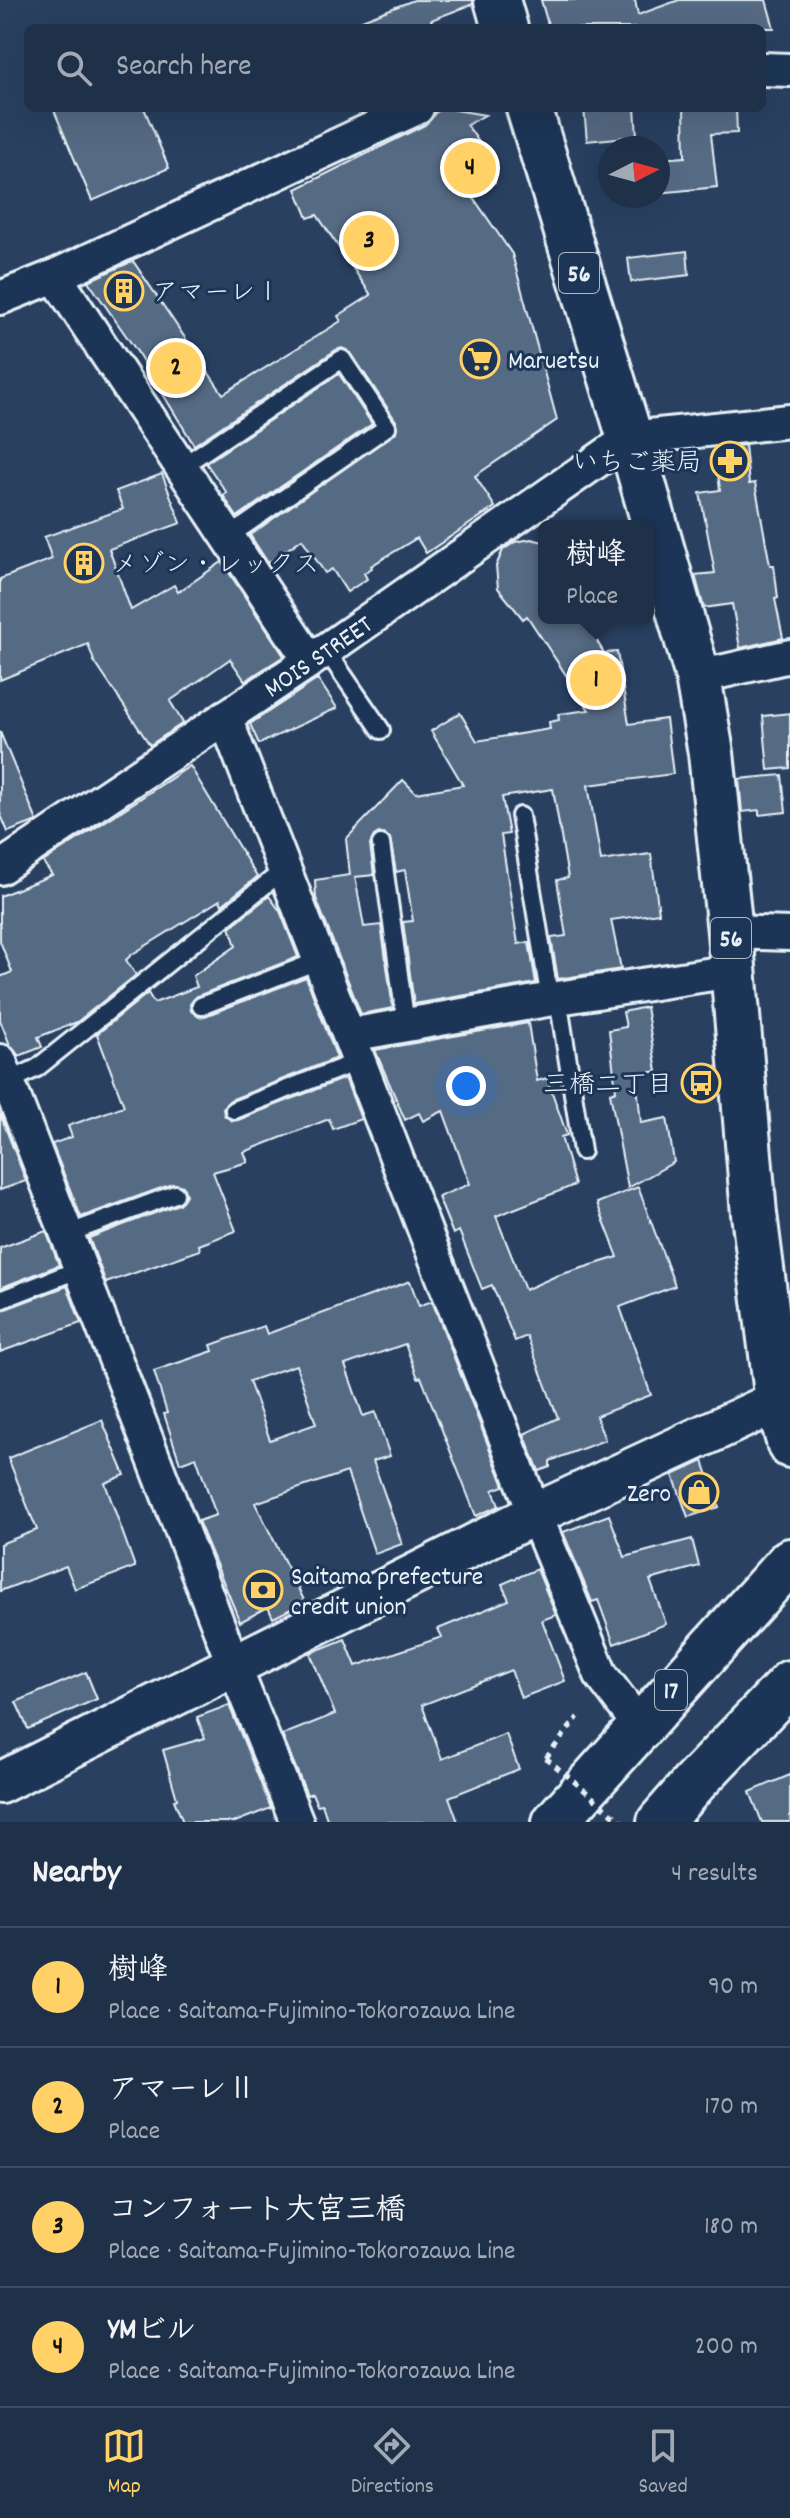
<!DOCTYPE html>
<html lang="en">
<head>
<meta charset="utf-8">
<style>
	body { margin:0; font-family:Dekko,"Klee One",sans-serif; background:#2c3c53; color:#f1f3f6 }
	.compass { position:absolute; left:598px; top:136px; width:72px; height:72px; border-radius:50%; background:#1f3049; box-shadow:0 8px 32px #0002; rotate:84deg }
	.you { position:absolute; left:466px; top:1086px; width:28px; height:28px; margin:-20px; border:6px solid #fff; border-radius:50%; background:#1a73e8; box-shadow:0 0 0 12px #1a73e833 }
	.badge { display:grid; place-items:center; width:52px; height:52px; border-radius:50%; background:#ffd166; color:#111; font-size:26px; font-weight:700 }
	.pin { position:absolute; translate:-50% -50%; border:4px solid #fff; box-shadow:0 2px 8px #0006 }
	.popup { position:absolute; left:538px; top:520px; width:116px; height:104px; box-sizing:border-box; display:grid; place-content:center; border-radius:12px; background:#1f3049; filter:drop-shadow(0 2px 6px #0005); font-size:26px; white-space:nowrap; color:#a1a9b4 }
	.popup b { font-size:30px; color:#f1f3f6 }
	.popup::after { content:''; position:absolute; left:50%; top:100%; margin-left:-16px; border:16px solid transparent; border-top-color:#1f3049 }
	.list { margin:0; padding:0; list-style:none }
	h2 { display:flex; justify-content:space-between; align-items:center; height:104px; margin:0; padding:0 32px; font-size:34px }
	h2 small { font-size:26px; font-weight:400; color:#a1a9b4 }
	.list li { display:grid; grid-template-columns:52px 1fr auto; gap:24px; align-items:center; box-sizing:border-box; height:120px; padding:0 32px; border-top:2px solid #3c4b61 }
	.list b { display:block; font-size:30px; white-space:nowrap }
	.list p { margin:0; font-size:26px; white-space:nowrap; color:#a1a9b4 }
	.list em { font-size:26px; font-style:normal; color:#a1a9b4 }
	.icon { flex:none; width:44px; height:44px; fill:none; stroke:currentColor; stroke-width:2; stroke-linecap:round; stroke-linejoin:round }
	.map { position:relative; flex:none; width:790px; height:1822px; overflow:hidden }
	.search { position:absolute; background:#1f3049; box-shadow:0 8px 32px #0002; left:24px; right:24px; top:24px; height:88px; display:flex; align-items:center; gap:20px; box-sizing:border-box; padding:0 28px; border-radius:12px; color:#a1a9b4; font-size:30px }
	.sheet { height:584px; background:#1f3049 }
	nav { display:flex; justify-content:space-around; align-items:center; box-sizing:border-box; height:112px; border-top:2px solid #3c4b61; background:#1f3049; font-size:22px; color:#a1a9b4 }
	nav a { display:grid; justify-items:center; gap:4px }
	nav .on { color:#ffd166 }
	.map>svg:first-child { display:block }
	.building { fill:#556a83; stroke:#e8f1f8; stroke-width:2; fill-rule:evenodd }
	.lines { fill:none; stroke-linecap:round; stroke-linejoin:round }
	.service-casing { stroke:#e8f1f8; stroke-width:22 }
	.minor-casing { stroke:#e8f1f8; stroke-width:38 }
	.tertiary-casing { stroke:#e8f1f8; stroke-width:46 }
	.primary-casing { stroke:#e8f1f8; stroke-width:50 }
	.trunk-casing { stroke:#e8f1f8; stroke-width:50 }
	.path { stroke:#e8f1f8; stroke-width:5; stroke-dasharray:6 6; stroke-linecap:butt }
	.service { stroke:#1d3557; stroke-width:16 }
	.minor { stroke:#1d3557; stroke-width:32 }
	.tertiary { stroke:#1d3557; stroke-width:40 }
	.primary { stroke:#1d3557; stroke-width:44 }
	.trunk { stroke:#1d3557; stroke-width:44 }
	.path-bridge { stroke:#e8f1f8; stroke-width:5; stroke-dasharray:6 6; stroke-linecap:butt }
	.labels { text-anchor:middle; stroke-width:6; stroke-linejoin:round; paint-order:stroke }
	.shield { fill:#1d3557; stroke:#abb9c8; stroke-width:2 }
	.shield-label { font-size:24px; font-weight:bold; fill:#e8f1f8 }
	.poi-label { font-size:26px; fill:#e8f1f8; stroke:#1d3557; text-anchor:start }
	.street-label { font-size:26px; fill:#e8f1f8; stroke:#1d3557 }
</style>
</head>
<body>
<div class="map">
<svg width="790" height="1822" viewBox="0 0 790 1822">
	<rect width="100%" height="100%" fill="#294061"/>
	<filter id="ink" filterUnits="userSpaceOnUse"><feTurbulence type="fractalNoise" baseFrequency=".0125" numOctaves="2"/><feDisplacementMap in="SourceGraphic" scale="16" xChannelSelector="R" yChannelSelector="G"/><feConvolveMatrix kernelMatrix="1 2 1 2 8 2 1 2 1" color-interpolation-filters="sRGB"/></filter>
	<g filter="url(#ink)">
		<g class="building">
			<path d="M414 0H473V4L431 20 434 28H347L346 26Z"/>
			<path d="M541 0H635L638 15 679 0H766L774 28H549Z"/>
			<path d="M53 108H144L169 168 92 201Z"/>
			<path d="M444 108 485 115 467 125 488 155 495 182 473 197 512 254 557 420 475 476 495 507 426 553 417 538 371 566 372 568 364 573 367 579 347 592 332 569 325 573 302 539 268 563 250 535 396 432V421L351 353 342 348 336 350 194 445 136 350 88 281 133 261 223 394 341 321 338 316 371 295 317 215 308 218 296 189 425 125 435 113Z"/>
			<path d="M584 108H635L637 136 587 141Z"/>
			<path d="M684 108H736L737 133 711 134 717 187 658 193V159L685 157Z"/>
			<path d="M687 251 689 275 631 282 628 258Z"/>
			<path d="M339 374 372 424 237 517 223 495 227 493 206 463Z"/>
			<path d="M745 445 749 484 755 483 770 565H774L778 598 775 599 783 638 740 648 732 604 704 608 695 575 715 573 700 493 720 490 715 448Z"/>
			<path d="M162 474 181 523 109 549 131 610 174 585 178 592 222 562 284 656 245 681 230 659 170 701 183 723 150 745 94 661 88 644 0 680V579L52 559 44 537 123 509 116 491Z"/>
			<path d="M531 539 544 542V618H583L604 653 617 652 629 724 666 719 673 774 588 785 601 861 651 854 659 913 611 920 621 969 558 979 551 938 566 936 557 880 568 878 553 789 502 797 509 834 501 835 518 944 529 942 536 983 414 1004 403 922 413 921 405 870 396 872 390 838 379 833 374 836 370 845 374 875 355 877 364 927 381 925 393 1008 361 1014 316 898 315 880 350 875 346 839 403 780 416 793 463 785 431 731 460 713 477 741 550 729 549 722 559 720 558 714 589 710 527 616 523 619 498 588 496 566 503 550 515 542Z"/>
			<path d="M318 679 337 708 259 744 250 724Z"/>
			<path d="M790 713V768L768 770 763 716Z"/>
			<path d="M0 732 37 821 8 832 0 813Z"/>
			<path d="M190 766 257 877 222 905 220 900 131 955 126 960 136 975 77 1022 38 1037 42 1047 19 1056 10 1045 0 1020V977L12 972 0 941V896L52 875 43 862Z"/>
			<path d="M782 775 786 812 759 815V810L742 812 739 779Z"/>
			<path d="M269 896 280 911 298 957 197 996 190 1004 191 1011 199 1017 205 1016 306 977 337 1058 230 1100 223 1108 224 1115 232 1121 238 1120 345 1078 361 1119 333 1129 329 1119 244 1152 248 1162 213 1172 236 1231 199 1245 200 1250 106 1283 89 1238 179 1204 186 1195 183 1186 172 1184 81 1217 52 1144 72 1137 68 1126 124 1106 97 1034 148 993 154 1003 197 987 193 976 236 946 230 927Z"/>
			<path d="M646 1007 657 1071 636 1075 641 1123 667 1118 674 1162 628 1188 610 1093 616 1091 609 1030 626 1027 623 1012Z"/>
			<path d="M528 1023 537 1081 547 1078 567 1135 561 1137 575 1185 496 1216 525 1290 556 1276 618 1257 597 1203 638 1187 675 1286 620 1307 651 1395 596 1416 605 1440 550 1461V1467L539 1471 524 1434 558 1418 527 1336 515 1341 492 1285 482 1289 459 1231 453 1234 438 1197 470 1184 443 1111 423 1121 419 1113 405 1120 375 1050Z"/>
			<path d="M0 1114 26 1181 0 1190Z"/>
			<path d="M46 1231 59 1265 0 1288V1248Z"/>
			<path d="M410 1281 419 1306 432 1301 504 1486 493 1490 499 1506 476 1516 421 1377 418 1378 405 1344 345 1365 363 1416 375 1412 390 1456 373 1461 402 1544 375 1554 347 1472 255 1503 305 1602 273 1618 268 1607 240 1622 198 1521 216 1515 196 1457 180 1463 164 1414 167 1413 154 1371 213 1351 211 1345 264 1326 267 1334ZM296 1365 316 1424 270 1440 249 1381Z"/>
			<path d="M67 1286 81 1323 0 1352V1311Z"/>
			<path d="M102 1420 125 1475 105 1483 135 1567 75 1589 66 1566 0 1591V1544L37 1530 8 1458Z"/>
			<path d="M703 1461 719 1507 688 1517 673 1475Z"/>
			<path d="M609 1515 625 1557 692 1539 699 1566 650 1580 666 1624 614 1644 598 1600 592 1602 563 1532Z"/>
			<path d="M537 1569 556 1615 542 1620 565 1681 521 1698 511 1670 422 1705 442 1759 506 1734 519 1769 449 1797 458 1822H328L322 1804 317 1805 312 1793 307 1795 282 1735 335 1714 310 1653 345 1639 356 1666 442 1637 438 1629 509 1600 502 1584Z"/>
			<path d="M86 1672 97 1699 28 1729 16 1702Z"/>
			<path d="M229 1705 271 1808 235 1822H183L174 1800 177 1799 163 1750 205 1738 197 1717Z"/>
			<path d="M790 1775V1822H762L750 1792Z"/>
		</g>
		<g class="lines">
			<defs>
				<g id="service">
					<path d="M181 467 342 359 387 427 228 537"/>
					<path d="M326 650 381 730"/>
					<path d="M520 816 550 1000"/>
					<path d="M381 844 406 1025"/>
					<path d="M558 998 582 1151"/>
					<path d="M201 1006 320 960"/>
					<path d="M8 1082 37 1068 285 869"/>
					<path d="M234 1110 359 1061"/>
					<path d="M67 1234 175 1194"/>
					<path d="M0 1300 80 1269"/>
				</g>
				<g id="minor">
					<path d="M762 69 790 70"/>
					<path d="M55 276 310 661"/>
					<path d="M0 298 55 276 417 108"/>
					<path d="M698 677 790 656"/>
					<path d="M225 717 535 1514 601 1675 639 1725"/>
					<path id="s1" d="M0 868 326 650 630 438 790 421"/>
					<path d="M730 932 790 934"/>
					<path d="M350 1035 558 998 732 971"/>
					<path d="M0 1061 234 1666 297 1822"/>
				</g>
				<path id="tertiary" d="M0 1783 535 1514 778 1401"/>
				<g id="primary">
					<path d="M497 0 505 28"/>
					<path d="M529 108 630 438 698 677 711 753 730 932 754 1214 778 1401 790 1445"/>
				</g>
				<g id="trunk">
					<path d="M555 1822 790 1561"/>
					<path d="M660 1822 694 1783 790 1683"/>
				</g>
			</defs>
			<use href="#service" class="service-casing"/>
			<use href="#minor" class="minor-casing"/>
			<use href="#tertiary" class="tertiary-casing"/>
			<use href="#primary" class="primary-casing"/>
			<use href="#trunk" class="trunk-casing"/>
			<path class="path" d="M546 1758 578 1717"/>
			<use href="#service" class="service"/>
			<use href="#minor" class="minor"/>
			<use href="#tertiary" class="tertiary"/>
			<use href="#primary" class="primary"/>
			<use href="#trunk" class="trunk"/>
			<path class="path-bridge" d="M546 1758 622 1822"/>
		</g>
	</g>
	<defs>
		<symbol id="building-ring" viewBox="-11 -11 22 22"><circle r="9.5" fill="#1d3557" stroke="#ffd166" stroke-width="1.5"/><path d="M-4-6H4V6H1V3H-1V6H-4ZM-2.5-4.3h1.7v1.8h-1.7ZM.8-4.3h1.7v1.8H.8ZM-2.5-1h1.7V.8h-1.7ZM.8-1h1.7V.8H.8Z" fill="#ffd166"/></symbol>
		<symbol id="supermarket-ring" viewBox="-11 -11 22 22"><circle r="9.5" fill="#1d3557" stroke="#ffd166" stroke-width="1.5"/><path d="M-6-5.5h2.5l.6 2H6L4.5 2H-2.5L-4.4-4H-6ZM-1.5 3.2a1.3 1.3 0 1 0 .1 0ZM3 3.2a1.3 1.3 0 1 0 .1 0Z" fill="#ffd166"/></symbol>
		<symbol id="pharmacy-ring" viewBox="-11 -11 22 22"><circle r="9.5" fill="#1d3557" stroke="#ffd166" stroke-width="1.5"/><path d="M-2-6h4v4h4v4h-4v4h-4v-4h-4v-4h4Z" fill="#ffd166"/></symbol>
		<symbol id="bus-ring" viewBox="-11 -11 22 22"><circle r="9.5" fill="#1d3557" stroke="#ffd166" stroke-width="1.5"/><path d="M-5-6H5V4H4V6H2V4H-2V6H-4V4H-5ZM-3.5-4V0h7V-4ZM-3.5 1.2v1.5H-2V1.2ZM2 1.2v1.5H3.5V1.2Z" fill="#ffd166"/></symbol>
		<symbol id="shop-ring" viewBox="-11 -11 22 22"><circle r="9.5" fill="#1d3557" stroke="#ffd166" stroke-width="1.5"/><path d="M-5-2.5h2.3a2.7 3.5 0 0 1 5.4 0H5L5.5 6h-11ZM-1.5-2.5h3a1.5 2.3 0 0 0-3 0Z" fill="#ffd166"/></symbol>
		<symbol id="bank-ring" viewBox="-11 -11 22 22"><circle r="9.5" fill="#1d3557" stroke="#ffd166" stroke-width="1.5"/><path d="M-6-4H6V4H-6ZM0-2.3a2.3 2.3 0 1 0 0 4.6a2.3 2.3 0 1 0 0-4.6Z" fill="#ffd166"/></symbol>
	</defs>
	<g fill-rule="evenodd">
		<use href="#building-ring" x="102" y="269" width="44" height="44"/>
		<use href="#supermarket-ring" x="458" y="337" width="44" height="44"/>
		<use href="#pharmacy-ring" x="708" y="439" width="44" height="44"/>
		<use href="#building-ring" x="62" y="541" width="44" height="44"/>
		<use href="#bus-ring" x="679" y="1061" width="44" height="44"/>
		<use href="#shop-ring" x="677" y="1470" width="44" height="44"/>
		<use href="#bank-ring" x="241" y="1568" width="44" height="44"/>
	</g>
	<g class="labels">
		<g class="shield">
			<rect x="559" y="253" width="40" height="40" rx="6"/>
			<rect x="711" y="918" width="40" height="40" rx="6"/>
			<rect x="655" y="1670" width="32" height="40" rx="6"/>
		</g>
		<g class="shield-label">
			<text x="579" y="281">56</text>
			<text x="731" y="946">56</text>
			<text x="671" y="1698">17</text>
		</g>
		<g class="poi-label">
			<text x="152" y="300">アマーレⅠ</text>
			<text x="508" y="368">Maruetsu</text>
			<text x="702" y="470" text-anchor="end">いちご薬局</text>
			<text x="112" y="572">メゾン・レックス</text>
			<text x="673" y="1092" text-anchor="end">三橋二丁目</text>
			<text x="671" y="1501" text-anchor="end">Zero</text>
			<text x="291" y="1584">Saitama prefecture<tspan x="291" dy="30">credit union</tspan></text>
		</g>
		<g class="street-label">
			<text dy="9" stroke="none"><textPath href="#s1" startOffset="382">MOIS STREET</textPath></text>
		</g>
	</g>
</svg>
<svg class="compass" viewBox="-18 -18 36 36"><path d="M0-13l5 13h-10z" fill="#e53935"/><path d="M0 13l5-13h-10z" fill="#a1a9b4"/></svg>
<div class="you"></div>
<div class="pin badge" style="left:596px;top:680px">1</div>
<div class="popup"><b>樹峰</b>Place</div>
<div class="pin badge" style="left:176px;top:368px">2</div>
<div class="pin badge" style="left:369px;top:241px">3</div>
<div class="pin badge" style="left:470px;top:168px">4</div>
<div class="search"><svg class="icon" aria-label="search" viewBox="0 0 24 24"><circle cx="10" cy="10" r="6"/><path d="M15 15l6 6"/></svg>Search here</div>
</div>
<section class="sheet">
<h2>Nearby<small>4 results</small></h2>
<ul class="list">
<li><span class="badge">1</span><div><b>樹峰</b><p>Place · Saitama-Fujimino-Tokorozawa Line</p></div><em>90 m</em></li>
<li><span class="badge">2</span><div><b>アマーレⅡ</b><p>Place</p></div><em>170 m</em></li>
<li><span class="badge">3</span><div><b>コンフォート大宮三橋</b><p>Place · Saitama-Fujimino-Tokorozawa Line</p></div><em>180 m</em></li>
<li><span class="badge">4</span><div><b>YMビル</b><p>Place · Saitama-Fujimino-Tokorozawa Line</p></div><em>200 m</em></li>
</ul>
</section>
<nav>
<a class="on"><svg class="icon" aria-label="map" viewBox="0 0 24 24"><path d="M3 6l6-2 6 2 6-2v14l-6 2-6-2-6 2zM9 4v14M15 6v14"/></svg>Map</a>
<a><svg class="icon" aria-label="directions" viewBox="0 0 24 24"><path d="M12 3l9 9-9 9-9-9zM9 14v-3h6M13 9l2 2-2 2"/></svg>Directions</a>
<a><svg class="icon" aria-label="saved" viewBox="0 0 24 24"><path d="M7 4h10v16l-5-4-5 4z"/></svg>Saved</a>
</nav>
</body>
</html>
